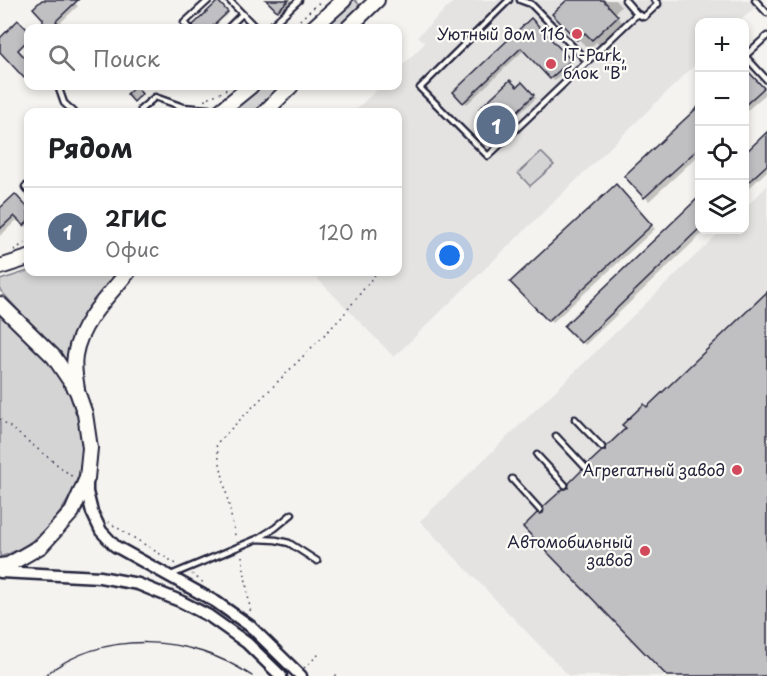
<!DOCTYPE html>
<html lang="ru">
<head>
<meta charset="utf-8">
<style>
	body { margin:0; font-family:"Playpen Sans",sans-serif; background:#f6f6f6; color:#202124 }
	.controls { position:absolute; right:18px; top:18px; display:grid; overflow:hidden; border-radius:12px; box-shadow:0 3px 9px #0003 }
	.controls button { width:54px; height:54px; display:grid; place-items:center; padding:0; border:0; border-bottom:2px solid #e0e0e0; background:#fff; color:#202124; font:30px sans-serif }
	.you { position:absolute; left:450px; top:256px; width:21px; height:21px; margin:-15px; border:4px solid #fff; border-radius:50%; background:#1a73e8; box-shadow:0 0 0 9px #1a73e833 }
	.badge { display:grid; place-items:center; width:39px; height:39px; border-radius:50%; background:#2563eb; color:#fff; font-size:20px; font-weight:700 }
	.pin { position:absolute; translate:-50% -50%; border:3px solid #fff; box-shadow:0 2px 6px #0006 }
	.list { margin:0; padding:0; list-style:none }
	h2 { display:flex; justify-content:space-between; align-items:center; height:78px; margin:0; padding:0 24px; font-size:26px }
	h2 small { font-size:20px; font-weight:400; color:#757577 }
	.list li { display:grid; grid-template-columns:39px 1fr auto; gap:18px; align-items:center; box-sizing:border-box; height:90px; padding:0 24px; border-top:2px solid #e0e0e0 }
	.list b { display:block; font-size:22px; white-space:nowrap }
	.list p { margin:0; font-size:20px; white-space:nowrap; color:#757577 }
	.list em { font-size:20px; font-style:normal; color:#757577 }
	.icon { flex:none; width:33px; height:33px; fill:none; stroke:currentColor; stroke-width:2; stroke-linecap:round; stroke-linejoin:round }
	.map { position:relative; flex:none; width:767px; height:676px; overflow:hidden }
	.search { position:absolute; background:#fff; box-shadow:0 3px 9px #0003; left:24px; top:24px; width:378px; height:66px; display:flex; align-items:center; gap:15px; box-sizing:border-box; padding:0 21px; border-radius:12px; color:#757577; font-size:22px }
	.panel { position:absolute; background:#fff; box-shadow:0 3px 9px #0003; left:24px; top:108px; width:378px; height:168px; border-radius:12px }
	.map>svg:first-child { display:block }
	.built { fill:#e4e3e2 }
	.green { fill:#d5d4d5; stroke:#7c7b88; stroke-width:1.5 }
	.shadow { fill:#0003 }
	.building { fill:#c0bfc2; stroke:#22223b; stroke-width:1.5 }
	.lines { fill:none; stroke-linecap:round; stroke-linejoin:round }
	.service-casing { stroke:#22223b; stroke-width:9 }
	.tertiary-casing { stroke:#22223b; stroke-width:15 }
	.primary-casing { stroke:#22223b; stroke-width:18 }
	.path { stroke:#22223b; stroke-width:1.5; stroke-dasharray:1.5 4.5; stroke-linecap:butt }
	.service { stroke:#fdfcf7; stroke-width:4.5 }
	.tertiary { stroke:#fdfcf7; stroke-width:10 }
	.primary { stroke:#fdfcf7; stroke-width:14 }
	.tram { stroke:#22223b; stroke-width:1.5 }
	.poi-dot { fill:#d1495b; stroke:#fdfcf7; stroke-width:2 }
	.labels { text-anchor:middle; stroke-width:4.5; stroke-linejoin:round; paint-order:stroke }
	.poi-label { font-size:16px; fill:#22223b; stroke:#fdfcf7; text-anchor:end }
</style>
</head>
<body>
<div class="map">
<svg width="767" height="676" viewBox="0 0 767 676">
	<rect width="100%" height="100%" fill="#f4f3ef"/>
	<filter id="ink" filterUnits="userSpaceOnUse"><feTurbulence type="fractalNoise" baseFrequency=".0167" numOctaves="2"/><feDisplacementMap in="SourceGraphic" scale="12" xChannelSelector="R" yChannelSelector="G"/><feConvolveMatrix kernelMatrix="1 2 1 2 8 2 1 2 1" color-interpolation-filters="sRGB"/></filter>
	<g filter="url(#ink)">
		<g class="built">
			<path d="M455 0H759L761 2 739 22H700L699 61 394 357 311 272H398V112H353L381 86H398V70L425 43 418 36Z"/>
			<path d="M767 186V676H569L420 521 722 230H744L745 208Z"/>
		</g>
		<g class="green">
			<path d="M346 0H355L361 7 340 28H318Z"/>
			<path d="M259 86H283L259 112H229Z"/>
			<path d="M541 152 554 165 530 186 518 173Z"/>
			<path d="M28 271 122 272 69 366 0 290V280Z"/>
			<path d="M0 309C22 331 59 364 71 393 76 404 82 420 83 432 87 487 52 540 0 557Z"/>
		</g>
		<g class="shadow">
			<path d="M44 0H72L78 6 58 25 61 28H47L45 25Z"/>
			<path d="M268 0H295L294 2 281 14Z"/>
			<path d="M567 0H615L621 7 614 13 627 27 603 49 596 42 589 50 555 14 568 1Z"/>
			<path d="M218 3 228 14 213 28H196Z"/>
			<path d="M531 20 572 63 554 81 524 50 467 104 455 92Z"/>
			<path d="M18 22 28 32V41L17 52 28 63V77L25 78 0 50V40Z"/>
			<path d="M744 69 767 93 744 113Z"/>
			<path d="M522 84 536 98 497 135 484 122Z"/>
			<path d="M700 108V154L649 201 626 176Z"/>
			<path d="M767 135V171L744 193V156Z"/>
			<path d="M616 186 655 229 552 323 512 282Z"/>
			<path d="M15 196 28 210V228L19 218 0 236V210Z"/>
			<path d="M700 199V230H706L585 345 567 326Z"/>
		</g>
		<g class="building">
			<path d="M42 0H78L56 21 63 28H45V25H43V19L33 8Z"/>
			<path d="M266 0H289L277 11Z"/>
			<path d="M567 0H603L618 16 592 40 585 33 577 40 552 14Z"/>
			<path d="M218 1 228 12 211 28H194L193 25Z"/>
			<path d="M531 18 571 60 550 79 521 48 463 103 453 92Z"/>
			<path d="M18 20 28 30V40L18 50 28 61V77L24 78 0 52V38Z"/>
			<path d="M744 67 764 88 744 106Z"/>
			<path d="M510 80 517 87 522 82 534 95 494 134 482 122 487 117 479 109Z"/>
			<path d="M136 86 142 94 134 102 127 94Z"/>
			<path d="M699 106V148L644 198 624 176Z"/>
			<path d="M767 132V165L744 186V154Z"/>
			<path d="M616 184 652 225 548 321 510 282Z"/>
			<path d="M15 194 28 208V221L24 226 14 216 0 229V208Z"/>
			<path d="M699 197V229L581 343 564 326Z"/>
			<path d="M767 292V676H667L523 527 537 513 540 514 543 513V507L563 489H565L568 488 569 483 582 470 585 471 588 470V464L602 451H605L606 447 626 428 622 425 644 404 647 407Z"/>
		</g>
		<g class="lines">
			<defs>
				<g id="service">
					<path d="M229 0 256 28"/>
					<path d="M509 0 420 88 488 156 637 14 625 0"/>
					<path d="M520 0 531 4 587 61"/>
					<path d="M755 0 767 13"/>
					<path d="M637 14 644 17 658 4 654 0"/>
					<path d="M190 28 184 23 209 0"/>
					<path d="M228 28 242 14"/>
					<path d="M271 28V26L299 0"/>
					<path d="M767 36 745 56 767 80"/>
					<path d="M58 86 64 103 74 112"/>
					<path d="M141 112V109L155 97 183 107 219 110"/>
					<path d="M28 185 25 187 28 191"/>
					<path d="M575 419 602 447"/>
					<path d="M556 436 585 467"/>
					<path d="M537 455 565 485"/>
					<path d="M512 479 540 510"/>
					<path d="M259 538 275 528 292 514"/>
					<path d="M171 575 257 539 276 540 289 543 317 561"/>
				</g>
				<g id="tertiary">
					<path d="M87 481V492L92 512 101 531 115 546 216 602 250 626 301 676"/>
					<path d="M0 572 100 577 138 584 180 601 209 616 247 643 281 676"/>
				</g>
				<g id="primary">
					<path d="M313 28 344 0"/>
					<path d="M348 28 377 0"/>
					<path d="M219 112 251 86"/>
					<path d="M265 112 291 86"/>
					<path d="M0 267 28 258"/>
					<path d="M0 304 54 357 77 391 85 414 90 448 87 478 72 512 41 546 8 565 0 566"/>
					<path d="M77 389C75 377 73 367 75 355 80 323 108 296 128 272"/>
				</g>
			</defs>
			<use href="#service" class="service-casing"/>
			<use href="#tertiary" class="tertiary-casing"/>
			<use href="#primary" class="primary-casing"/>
			<g class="path">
				<path d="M291 28 322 0"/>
				<path d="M205 101V99L222 92 232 86"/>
				<path d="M14 250 28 241"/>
				<path d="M0 419 74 478"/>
				<path d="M108 522 178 565"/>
				<path d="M235 535 216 444 341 318 377 272"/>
				<path d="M242 556 251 615"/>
				<path d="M192 574 205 584"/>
				<path d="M304 668 319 654"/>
				<path d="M336 676V670"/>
			</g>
			<use href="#service" class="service"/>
			<use href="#tertiary" class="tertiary"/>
			<use href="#primary" class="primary"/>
			<path class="tram" d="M44 676C103 629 191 634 252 676"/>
		</g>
	</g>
	<g class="poi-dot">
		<circle cx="577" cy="34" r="6"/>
		<circle cx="551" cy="64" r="6"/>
		<circle cx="737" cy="470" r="6"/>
		<circle cx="645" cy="551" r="6"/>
	</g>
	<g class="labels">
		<g class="poi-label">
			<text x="565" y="40">Уютный дом 116</text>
			<text x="563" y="61" text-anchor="start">IT-Park,<tspan x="563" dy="18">блок "В"</tspan></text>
			<text x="725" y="476">Агрегатный завод</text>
			<text x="633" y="548">Автомобильный<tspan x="633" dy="18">завод</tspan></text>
		</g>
	</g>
</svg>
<div class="controls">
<button>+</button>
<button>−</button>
<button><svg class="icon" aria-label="locate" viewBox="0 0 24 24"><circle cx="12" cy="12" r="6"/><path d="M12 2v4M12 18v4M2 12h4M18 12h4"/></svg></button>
<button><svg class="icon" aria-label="layers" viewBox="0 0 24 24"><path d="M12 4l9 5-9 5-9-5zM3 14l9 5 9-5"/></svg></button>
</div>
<div class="you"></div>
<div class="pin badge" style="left:496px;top:125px;background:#5c6f8a">1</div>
<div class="search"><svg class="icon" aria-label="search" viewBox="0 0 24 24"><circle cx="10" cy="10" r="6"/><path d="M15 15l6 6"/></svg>Поиск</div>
<section class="panel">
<h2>Рядом<small></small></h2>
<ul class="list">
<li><span class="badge" style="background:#5c6f8a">1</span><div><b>2ГИС</b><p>Офис</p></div><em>120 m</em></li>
</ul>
</section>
</div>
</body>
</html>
